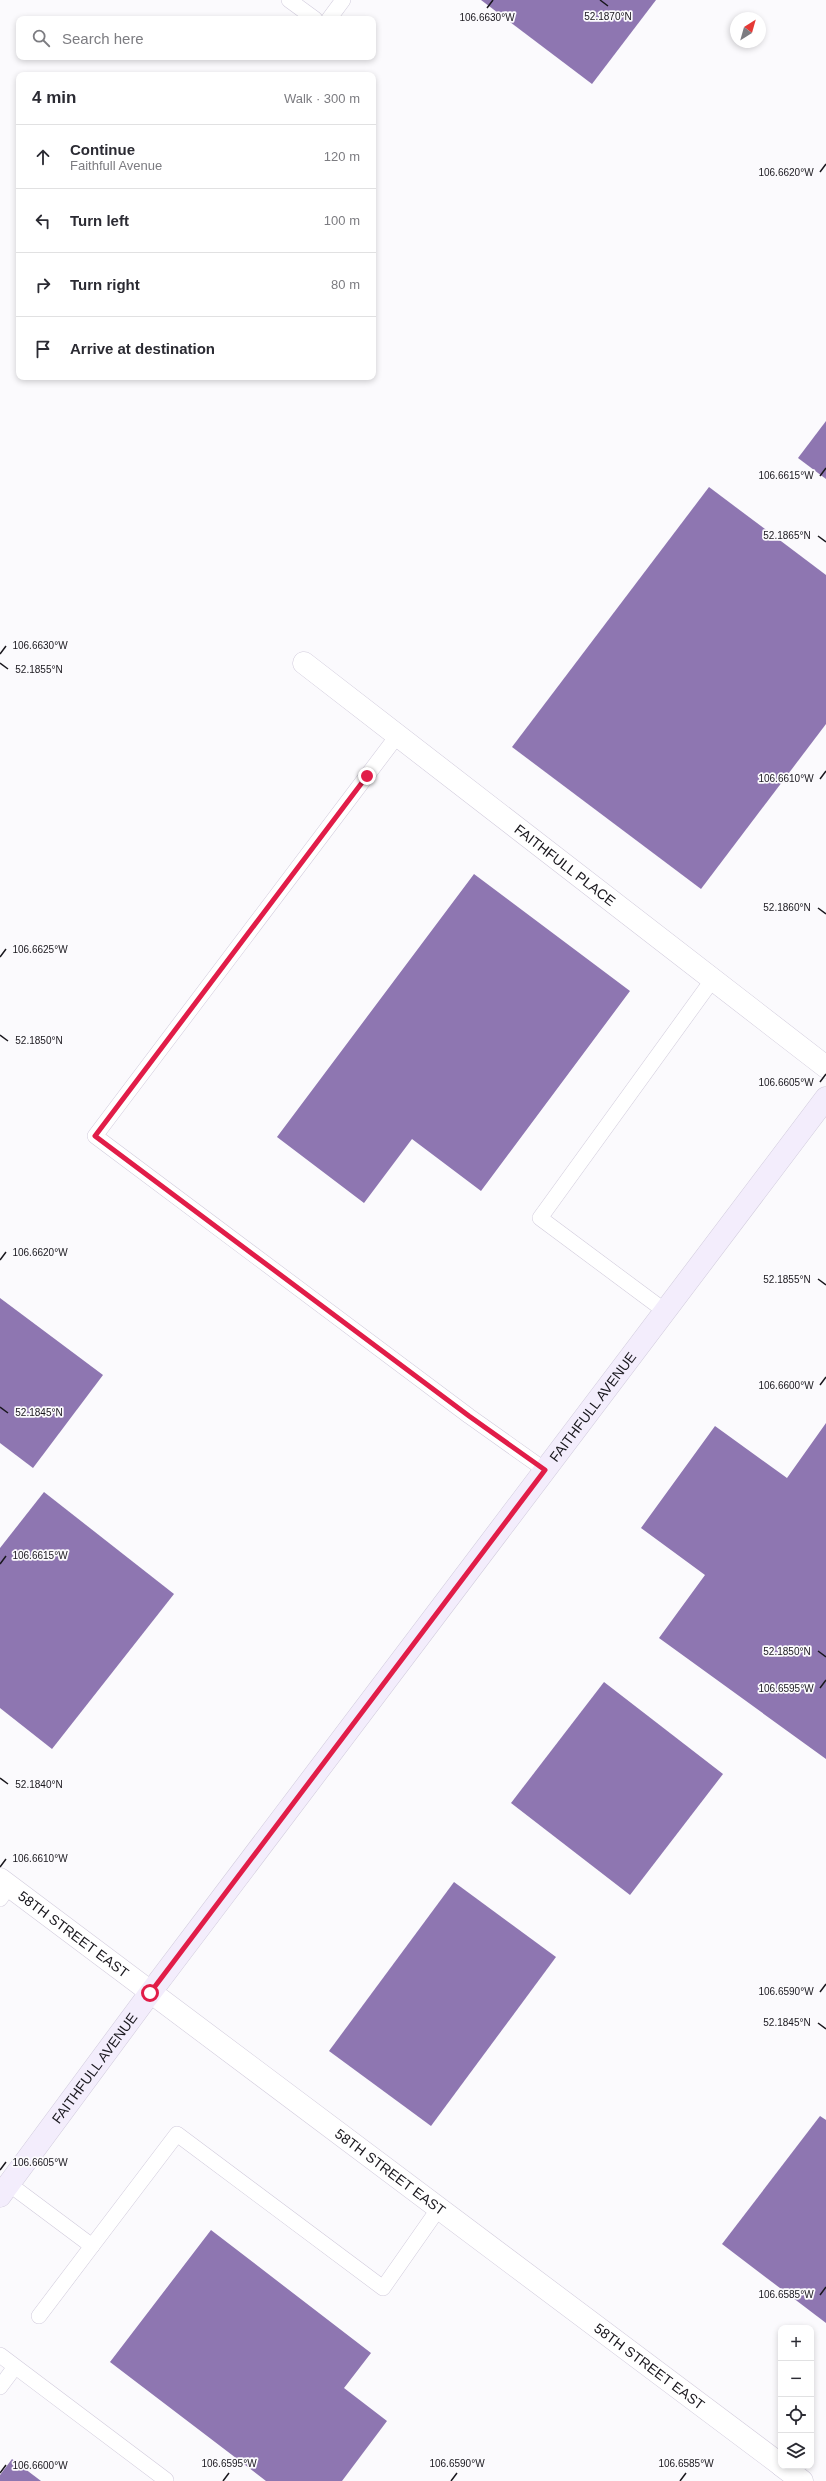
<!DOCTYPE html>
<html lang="en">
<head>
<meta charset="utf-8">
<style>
	body { margin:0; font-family:Helvetica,sans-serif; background:#f2f2f3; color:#2b2b33 }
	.controls { position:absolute; right:12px; bottom:12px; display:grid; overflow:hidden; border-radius:8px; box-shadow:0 2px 6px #0003 }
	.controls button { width:36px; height:36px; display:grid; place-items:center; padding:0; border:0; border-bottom:1px solid #e1e1e2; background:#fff; color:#2b2b33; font:20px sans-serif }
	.compass { position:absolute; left:730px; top:12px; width:36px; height:36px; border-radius:50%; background:#fff; box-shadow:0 2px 6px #0003; rotate:37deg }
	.stop { position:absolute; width:12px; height:12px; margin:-9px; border:3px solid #e11d48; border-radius:50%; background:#fff }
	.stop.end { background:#e11d48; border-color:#fff; box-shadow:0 1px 4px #0008 }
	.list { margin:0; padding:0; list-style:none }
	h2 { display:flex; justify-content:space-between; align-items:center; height:52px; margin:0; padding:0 16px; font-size:17px }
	h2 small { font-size:13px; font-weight:400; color:#7c7c81 }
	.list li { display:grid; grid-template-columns:26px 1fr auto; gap:12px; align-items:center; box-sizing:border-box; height:64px; padding:0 16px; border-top:1px solid #e1e1e2 }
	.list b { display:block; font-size:15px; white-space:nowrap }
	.list p { margin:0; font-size:13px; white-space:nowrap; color:#7c7c81 }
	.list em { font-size:13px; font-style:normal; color:#7c7c81 }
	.icon { flex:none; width:22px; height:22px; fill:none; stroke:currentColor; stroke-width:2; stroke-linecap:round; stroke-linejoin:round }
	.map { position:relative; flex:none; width:826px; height:2481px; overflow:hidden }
	.search { position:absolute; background:#fff; box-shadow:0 2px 6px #0003; left:16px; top:16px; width:360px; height:44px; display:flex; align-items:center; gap:10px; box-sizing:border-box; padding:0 14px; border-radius:8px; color:#7c7c81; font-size:15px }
	.panel { position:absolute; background:#fff; box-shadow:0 2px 6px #0003; left:16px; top:72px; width:360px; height:308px; border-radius:8px }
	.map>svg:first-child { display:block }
	.building { fill:#8e76b1 }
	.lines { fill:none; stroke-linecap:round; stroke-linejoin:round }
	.lane-casing { stroke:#d1cbdc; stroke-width:16 }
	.street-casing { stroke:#d1cbdc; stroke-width:23 }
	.secondary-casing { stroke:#d1cbdc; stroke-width:23 }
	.lane { stroke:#fff; stroke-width:15 }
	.street { stroke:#fff; stroke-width:22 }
	.secondary { stroke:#f3edfc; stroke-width:22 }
	.route { stroke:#e11d48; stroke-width:5 }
	.ticks { fill:none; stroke:#19171d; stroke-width:1.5 }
	.labels { text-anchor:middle; stroke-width:3.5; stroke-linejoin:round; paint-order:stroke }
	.street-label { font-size:14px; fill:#19171d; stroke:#fbfafd }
	.ticks-label { font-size:10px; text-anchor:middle; fill:#19171d; stroke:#fbfafd; stroke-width:3.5; stroke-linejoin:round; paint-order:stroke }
</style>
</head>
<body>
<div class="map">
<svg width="826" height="2481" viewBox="0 0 826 2481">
	<rect width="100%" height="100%" fill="#fbfafd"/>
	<g class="building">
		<path d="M481 0H656L592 84Z"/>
		<path d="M826 421V479L798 458Z"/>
		<path d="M709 487 826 575V724L701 889 512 747Z"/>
		<path d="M474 874 630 991 481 1191 412 1139 364 1203 277 1137Z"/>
		<path d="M0 1298 103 1375 33 1468 0 1443Z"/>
		<path d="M826 1423V1759L659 1638 705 1575 641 1528 715 1426 787 1478Z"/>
		<path d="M44 1492 174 1594 52 1749 0 1708V1548Z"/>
		<path d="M604 1682 723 1774 630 1895 511 1803Z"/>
		<path d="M454 1882 556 1957 431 2126 329 2051Z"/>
		<path d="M820 2116 826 2120V2323L722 2244Z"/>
		<path d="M211 2230 371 2353 344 2388 387 2421 342 2481H266L110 2362Z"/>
		<path d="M12 2459 41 2481H0V2475Z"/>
	</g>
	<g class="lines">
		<defs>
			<g id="lane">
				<path d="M289 0 315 19"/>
				<path d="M329 19 343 0"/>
				<path d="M397 736 95 1136 469 1416 545 1470"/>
				<path d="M665 1311 540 1218 713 979"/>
				<path d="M0 1899 9 1886"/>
				<path d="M9 2184 92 2246 177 2134 383 2288 439 2208"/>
				<path d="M39 2316 92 2246"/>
				<path d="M0 2355 166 2480"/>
				<path d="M0 2387 15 2367"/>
			</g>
			<g id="street">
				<path id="s1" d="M304 663 826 1067"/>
				<path id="s2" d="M0 1879 781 2465"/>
				<path d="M782 2466 802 2481"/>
			</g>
			<g id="secondary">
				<path id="s3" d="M0 2196 150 1993 826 1098"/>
			</g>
		</defs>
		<use href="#lane" class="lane-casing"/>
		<use href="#street" class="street-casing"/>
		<use href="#secondary" class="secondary-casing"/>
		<use href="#lane" class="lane"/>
		<use href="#street" class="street"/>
		<use href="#secondary" class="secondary"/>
	</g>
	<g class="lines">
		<path class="route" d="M150 1993 545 1470 469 1416 95 1136 367 776"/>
	</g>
	<path class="ticks" d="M600 0 608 6M487 8 493 0M820 172 826 164M820 476 826 468M818 536 826 542M0 654 6 646M0 663 8 669M820 779 826 771M818 908 826 914M0 957 6 949M0 1035 8 1041M820 1082 826 1074M0 1260 6 1252M818 1279 826 1285M820 1385 826 1377M0 1407 8 1413M0 1564 6 1556M818 1651 826 1657M820 1688 826 1680M0 1778 8 1784M0 1867 6 1859M820 1992 826 1984M818 2023 826 2029M0 2170 6 2162M820 2295 826 2287M0 2473 6 2465M223 2481 229 2473M451 2481 457 2473M680 2481 686 2473"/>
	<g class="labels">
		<g class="street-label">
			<text dy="5" stroke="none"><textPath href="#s1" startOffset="330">FAITHFULL PLACE</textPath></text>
			<text dy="5" stroke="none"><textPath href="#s3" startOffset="987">FAITHFULL AVENUE</textPath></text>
			<text dy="5" stroke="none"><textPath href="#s2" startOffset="92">58TH STREET EAST</textPath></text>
			<text dy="5" stroke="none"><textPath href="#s3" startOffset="159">FAITHFULL AVENUE</textPath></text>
			<text dy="5" stroke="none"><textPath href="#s2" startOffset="488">58TH STREET EAST</textPath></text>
			<text dy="5" stroke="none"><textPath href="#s2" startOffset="812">58TH STREET EAST</textPath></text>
		</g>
	</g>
	<g class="ticks-label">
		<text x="608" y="20">52.1870°N</text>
		<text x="487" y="21">106.6630°W</text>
		<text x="786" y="176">106.6620°W</text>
		<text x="786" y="479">106.6615°W</text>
		<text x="787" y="539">52.1865°N</text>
		<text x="40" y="649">106.6630°W</text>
		<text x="39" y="673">52.1855°N</text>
		<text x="786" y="782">106.6610°W</text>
		<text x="787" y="911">52.1860°N</text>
		<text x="40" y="953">106.6625°W</text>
		<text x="39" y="1044">52.1850°N</text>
		<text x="786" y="1086">106.6605°W</text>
		<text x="40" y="1256">106.6620°W</text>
		<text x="787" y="1283">52.1855°N</text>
		<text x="786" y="1389">106.6600°W</text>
		<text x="39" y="1416">52.1845°N</text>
		<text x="40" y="1559">106.6615°W</text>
		<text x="787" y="1655">52.1850°N</text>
		<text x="786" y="1692">106.6595°W</text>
		<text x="39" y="1788">52.1840°N</text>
		<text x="40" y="1862">106.6610°W</text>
		<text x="786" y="1995">106.6590°W</text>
		<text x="787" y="2026">52.1845°N</text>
		<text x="40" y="2166">106.6605°W</text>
		<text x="786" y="2298">106.6585°W</text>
		<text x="229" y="2467">106.6595°W</text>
		<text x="457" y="2467">106.6590°W</text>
		<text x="686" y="2467">106.6585°W</text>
		<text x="40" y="2469">106.6600°W</text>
	</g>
</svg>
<div class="controls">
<button>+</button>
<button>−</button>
<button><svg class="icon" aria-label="locate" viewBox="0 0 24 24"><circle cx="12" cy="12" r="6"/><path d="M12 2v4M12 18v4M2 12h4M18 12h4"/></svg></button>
<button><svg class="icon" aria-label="layers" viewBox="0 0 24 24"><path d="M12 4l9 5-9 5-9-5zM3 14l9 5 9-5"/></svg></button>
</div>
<svg class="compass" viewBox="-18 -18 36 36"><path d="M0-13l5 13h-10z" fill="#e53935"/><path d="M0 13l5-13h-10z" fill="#7c7c81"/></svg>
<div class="stop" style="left:150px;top:1993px"></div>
<div class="stop end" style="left:367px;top:776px"></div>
<div class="search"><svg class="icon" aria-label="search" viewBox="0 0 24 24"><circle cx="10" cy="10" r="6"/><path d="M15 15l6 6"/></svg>Search here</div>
<section class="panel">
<h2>4 min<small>Walk · 300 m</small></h2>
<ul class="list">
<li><svg class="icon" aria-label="ahead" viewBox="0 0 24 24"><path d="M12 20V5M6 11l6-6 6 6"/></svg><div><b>Continue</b><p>Faithfull Avenue</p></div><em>120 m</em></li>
<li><svg class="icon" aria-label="left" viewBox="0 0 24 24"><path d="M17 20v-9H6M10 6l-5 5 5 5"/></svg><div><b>Turn left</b></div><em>100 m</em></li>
<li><svg class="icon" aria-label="right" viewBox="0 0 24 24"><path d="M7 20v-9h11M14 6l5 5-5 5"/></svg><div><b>Turn right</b></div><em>80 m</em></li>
<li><svg class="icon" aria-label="arrive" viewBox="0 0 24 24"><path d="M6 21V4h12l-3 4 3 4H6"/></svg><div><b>Arrive at destination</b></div></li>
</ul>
</section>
</div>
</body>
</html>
